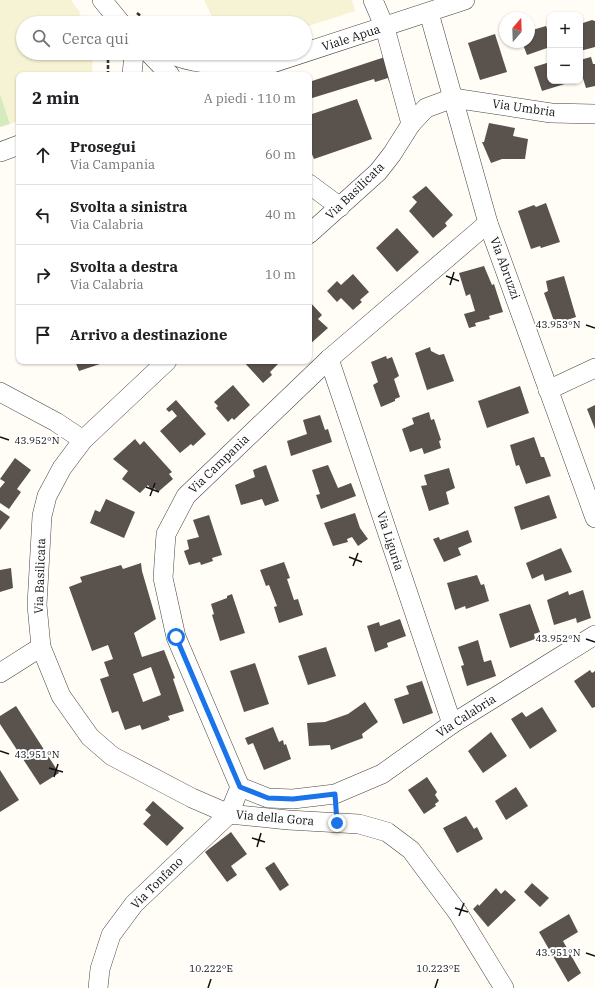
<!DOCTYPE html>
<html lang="it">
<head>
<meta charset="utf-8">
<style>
	body { margin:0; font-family:"IBM Plex Serif",serif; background:#f2f2f2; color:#202124 }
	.controls { position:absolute; right:12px; top:12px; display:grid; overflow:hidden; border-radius:8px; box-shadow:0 1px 3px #0004 }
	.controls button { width:36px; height:36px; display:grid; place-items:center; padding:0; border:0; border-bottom:1px solid #e0e0e0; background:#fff; color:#202124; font:20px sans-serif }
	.compass { position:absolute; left:499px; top:12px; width:36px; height:36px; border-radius:50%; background:#fff; box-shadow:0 1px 3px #0004; rotate:19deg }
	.stop { position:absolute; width:12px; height:12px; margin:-9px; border:3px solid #1a73e8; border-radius:50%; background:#fff }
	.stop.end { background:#1a73e8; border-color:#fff; box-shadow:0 1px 4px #0008 }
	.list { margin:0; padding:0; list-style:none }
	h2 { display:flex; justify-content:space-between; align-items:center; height:52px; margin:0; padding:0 16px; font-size:17px }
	h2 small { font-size:13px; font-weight:400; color:#757577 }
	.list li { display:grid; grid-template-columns:26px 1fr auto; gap:12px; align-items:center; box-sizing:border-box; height:60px; padding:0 16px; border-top:1px solid #e0e0e0 }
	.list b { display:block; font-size:15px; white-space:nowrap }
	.list p { margin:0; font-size:13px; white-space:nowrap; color:#757577 }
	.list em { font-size:13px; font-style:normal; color:#757577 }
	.icon { flex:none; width:22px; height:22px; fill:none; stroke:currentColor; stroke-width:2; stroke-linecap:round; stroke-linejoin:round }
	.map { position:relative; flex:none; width:595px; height:988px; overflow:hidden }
	.search { position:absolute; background:#fff; box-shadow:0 1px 3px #0004; left:16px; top:16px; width:296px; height:44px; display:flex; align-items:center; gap:10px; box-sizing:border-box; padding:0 14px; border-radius:22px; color:#757577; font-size:15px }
	.panel { position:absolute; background:#fff; box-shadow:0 1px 3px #0004; left:16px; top:72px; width:296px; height:292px; border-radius:8px }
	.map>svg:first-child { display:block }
	.farmland { fill:#f6f3d4 }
	.green { fill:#d5ebbd }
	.building { fill:#5a524d; fill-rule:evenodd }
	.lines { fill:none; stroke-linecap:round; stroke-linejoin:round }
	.minor-casing { stroke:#444; stroke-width:20 }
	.path { stroke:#333; stroke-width:2.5; stroke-dasharray:4 2; stroke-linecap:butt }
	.minor { stroke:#fff; stroke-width:19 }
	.route { stroke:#1a73e8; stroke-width:5 }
	.ticks { fill:none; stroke:#111; stroke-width:1.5 }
	.labels { text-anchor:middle; stroke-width:4; stroke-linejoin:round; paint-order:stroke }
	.street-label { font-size:12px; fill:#111; stroke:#fff }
	.ticks-label { font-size:10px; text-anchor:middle; fill:#111; stroke:#fff; stroke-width:4; stroke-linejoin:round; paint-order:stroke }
</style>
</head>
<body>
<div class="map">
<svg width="595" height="988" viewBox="0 0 595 988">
	<rect width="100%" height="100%" fill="#fffdf5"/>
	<g class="farmland">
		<path d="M0 0H71L79 11 83 23H23V53H93L92 75H19V121L10 124 0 94Z"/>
		<path d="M204 0H352L355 11 305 27V23H215Z"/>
	</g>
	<path class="green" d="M0 94 10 124 0 127Z"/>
	<g class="building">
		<path d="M592 20 595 21V47L580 51V24Z"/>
		<path d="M546 26 550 36V47L527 55 522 42H529V31Z"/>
		<path d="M495 34 507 72 480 80 468 43Z"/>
		<path d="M388 56 394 81 389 82 388 78 375 82 374 79 309 99V82Z"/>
		<path d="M591 57 593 64H595V86L586 88 580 69V60Z"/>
		<path d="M550 62V81H567L568 83 542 91 534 67Z"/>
		<path d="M357 99 372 139 314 159 311 152 309 153V115Z"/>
		<path d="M489 123 515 128 513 136 528 139 525 159H502L491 163 482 142H484Z"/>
		<path d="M426 186 453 215 445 223 447 226 433 238 409 211 417 202 412 197Z"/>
		<path d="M546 203 560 242 541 248 540 246 531 249 518 211 534 205 536 207Z"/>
		<path d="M397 228 419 252 397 272 376 248Z"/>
		<path d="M484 266 492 285 494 284 503 312 489 316 490 319 475 323 476 326 469 328 464 314 475 311 470 294 466 296 459 273Z"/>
		<path d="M353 274 369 292 360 300 362 302 353 310 341 298 337 302 327 291 337 281 341 285Z"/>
		<path d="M564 276 576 317 555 324 544 293 548 291 546 281Z"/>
		<path d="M309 301 322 315 318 319 328 328 309 345Z"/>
		<path d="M430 347 431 351 439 355 444 354 454 381 427 390 415 353Z"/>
		<path d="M386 356 387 359 392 357 399 376 394 379 400 397 395 399V401L381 407 373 385 378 382 371 362Z"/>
		<path d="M75 361H109L79 371Z"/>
		<path d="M243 361H281L270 372 272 375 263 383Z"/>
		<path d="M233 385 250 405 234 420 232 418 228 422 216 408 218 406 214 402Z"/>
		<path d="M520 386 529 413 487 428 478 401Z"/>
		<path d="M176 400 206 434 193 446 191 444 180 453 160 431 177 416 172 410 169 412 166 409Z"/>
		<path d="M595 405V429L587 409Z"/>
		<path d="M429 412 431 420 434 419 441 440 439 441 441 448 424 454 422 448 410 452 402 429 414 424 412 418Z"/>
		<path d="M320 415 325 430 328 429 332 442 291 456 287 441 307 434 303 420Z"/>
		<path d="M534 437 541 457H544L551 476 526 484 519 465 516 466 510 445Z"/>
		<path d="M135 439 140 445 144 441 172 472 169 474 173 479 158 492 153 487 151 490 148 485 140 493 122 479 128 471 113 459Z"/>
		<path d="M15 458 31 470 17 489 21 492 9 509 0 503V488L5 482 0 479Z"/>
		<path d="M266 465 279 501 265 506 262 499 241 505 235 485 255 477 253 470Z"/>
		<path d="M328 465 338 488 351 483 356 496 321 509 316 495 320 494 312 470Z"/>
		<path d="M449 468 455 488 446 492 449 504 429 511 421 486 427 485 424 475Z"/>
		<path d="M549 495 557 518 521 530 514 507Z"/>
		<path d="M106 499 135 512 124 538 90 523 95 510 100 512Z"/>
		<path d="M0 510 10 517 0 530Z"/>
		<path d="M355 513 360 528 368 539 358 546 352 537 347 539 348 542 333 546 324 523Z"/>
		<path d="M209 515 222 555 212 558 213 561 201 565 200 562 189 565 184 551 189 549 187 540 199 537 193 520Z"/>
		<path d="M468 530 472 542 458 548 461 555 444 562 433 539 439 537 440 540Z"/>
		<path d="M561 548 572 572 545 581 543 574 532 579 526 563Z"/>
		<path d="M284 562 290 578 287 579 294 600 298 599 303 615 279 623 274 607 277 606 269 585 266 586 260 570Z"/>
		<path d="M141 563 142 571 156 619 134 633 142 657 164 650 175 678 173 679 184 711 168 716 170 720 142 730 140 725 125 730 118 711 112 713 100 679 109 676 104 662 113 659 108 645 92 651 69 587 82 582 80 577 121 565 123 569ZM151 667 161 695 143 702 133 674Z"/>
		<path d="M11 568 13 588 0 592V570Z"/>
		<path d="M477 575 481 585 484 584 489 601 466 609 465 606 455 610 447 583Z"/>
		<path d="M583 590 591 618 577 623 576 618 554 625 547 600 568 591 569 595Z"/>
		<path d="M232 594 245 633 220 641 212 615 214 614 211 604 227 598V596Z"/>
		<path d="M530 604 540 632 534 634 535 639 510 648 499 614Z"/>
		<path d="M400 619 406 636 387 643 388 647 375 652 367 626 379 622 380 626Z"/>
		<path d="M478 640 484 662 491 660 496 676 467 686 461 666 464 665 458 647Z"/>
		<path d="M326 647 336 676 308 685 298 656Z"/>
		<path d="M255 663 269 704 244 712 230 671Z"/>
		<path d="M590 670 592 673 595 671V707L592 708 574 681Z"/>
		<path d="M422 681 433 713 403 724 394 699 409 694 406 686Z"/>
		<path d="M365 702 378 722 362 734 363 738 331 750 330 745 309 746 307 723 325 722 348 714Z"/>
		<path d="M16 706 59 773 40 785 0 724V716Z"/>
		<path d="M542 707 557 731 530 749 511 719 522 712 526 717Z"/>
		<path d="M273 727 279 742 283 740 284 745 286 744 291 759 264 770 253 743 248 745 245 738Z"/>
		<path d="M491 732 507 756 483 773 468 751Z"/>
		<path d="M0 770 19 800 0 812Z"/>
		<path d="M427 777 437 792 435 795 439 801 435 804 436 806 424 814 408 790Z"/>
		<path d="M516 787 528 806 506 820 495 801Z"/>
		<path d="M153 801 184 828 167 846 143 824 151 815 145 810Z"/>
		<path d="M466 816 474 829 477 827 483 839 457 853 443 828Z"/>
		<path d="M231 832 247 854 231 866 237 875 227 882 205 852Z"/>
		<path d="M274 862 289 885 280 891 265 868Z"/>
		<path d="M532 883 549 898 540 907 524 892Z"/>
		<path d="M496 888 501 894 505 890 516 900 488 927 473 909 478 904 479 906Z"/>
		<path d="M569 914 578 932 563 941 581 973 568 982 539 932Z"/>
	</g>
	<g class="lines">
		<defs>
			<g id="minor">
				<path d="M102 0 121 23"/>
				<path d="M373 0 385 28 411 124"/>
				<path d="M429 13 488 223 595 518"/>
				<path d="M149 53 170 75"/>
				<path d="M168 53C193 65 224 65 252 66"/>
				<path d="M132 75 134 53"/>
				<path d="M236 75 465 0"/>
				<path d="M453 98 551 113 595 114"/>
				<path d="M0 152 19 145"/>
				<path d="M309 184 340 207"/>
				<path d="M309 234 378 172 392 154 411 124 426 108 453 98"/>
				<path d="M329 359 452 724"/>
				<path d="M167 361 83 440 62 468 47 496 42 516 37 605 41 647 61 696 90 737 112 756 192 798 229 814 288 820 359 824 387 832 411 850 458 913 504 988"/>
				<path d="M548 390 595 368"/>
				<path d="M0 392 56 422 83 440"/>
				<path d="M0 673 41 647"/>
				<path d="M240 787 268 798 293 799 335 794 382 774 452 724 595 635"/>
				<path d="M98 988 100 969 111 935 134 904 229 814 240 787 176 637 163 578 166 534 186 496 329 359 488 223"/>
			</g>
		</defs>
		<use href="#minor" class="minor-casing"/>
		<g class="path">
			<path d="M137 13 149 23"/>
			<path d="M108 53V75"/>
		</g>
		<use href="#minor" class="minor"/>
	</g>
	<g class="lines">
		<path class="route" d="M176 637 240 787 268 798 293 799 335 794 337 823"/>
	</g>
	<path class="ticks" d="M446 276 459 281M450 285 454 272M586 325 595 328M0 437 9 440M146 487 159 492M150 496 155 483M349 557 362 562M353 566 358 553M586 639 595 642M0 751 9 754M49 768 63 772M54 777 58 764M252 838 265 842M257 847 261 833M455 908 468 912M459 916 464 903M586 953 595 956M208 988 211 979M435 988 438 979"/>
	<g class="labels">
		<g class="street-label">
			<text transform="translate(351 38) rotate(-18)" y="4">Viale Apua</text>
			<text transform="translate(524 108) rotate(8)" y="4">Via Umbria</text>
			<text transform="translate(355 191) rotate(-44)" y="4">Via Basilicata</text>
			<text transform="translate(505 268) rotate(70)" y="4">Via Abruzzi</text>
			<text transform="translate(219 464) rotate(-44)" y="4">Via Campania</text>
			<text transform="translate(390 541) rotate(72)" y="4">Via Liguria</text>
			<text transform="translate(40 576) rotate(-88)" y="4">Via Basilicata</text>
			<text transform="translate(466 716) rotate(-33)" y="4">Via Calabria</text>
			<text transform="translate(275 818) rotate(5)" y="4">Via della Gora</text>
			<text transform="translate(157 883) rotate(-45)" y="4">Via Tonfano</text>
		</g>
	</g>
	<g class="ticks-label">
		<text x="558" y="328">43.953°N</text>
		<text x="37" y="444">43.952°N</text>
		<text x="558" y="642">43.952°N</text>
		<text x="37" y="758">43.951°N</text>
		<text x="558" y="956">43.951°N</text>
		<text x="211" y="972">10.222°E</text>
		<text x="438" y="972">10.223°E</text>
	</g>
</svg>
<div class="controls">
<button>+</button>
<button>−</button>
</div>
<svg class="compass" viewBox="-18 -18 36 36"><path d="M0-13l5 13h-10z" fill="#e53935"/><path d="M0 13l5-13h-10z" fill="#757577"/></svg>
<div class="stop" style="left:176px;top:637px"></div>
<div class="stop end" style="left:337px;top:823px"></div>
<div class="search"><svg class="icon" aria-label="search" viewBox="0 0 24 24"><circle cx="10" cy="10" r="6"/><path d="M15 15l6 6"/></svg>Cerca qui</div>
<section class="panel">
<h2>2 min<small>A piedi · 110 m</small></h2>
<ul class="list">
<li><svg class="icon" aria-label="ahead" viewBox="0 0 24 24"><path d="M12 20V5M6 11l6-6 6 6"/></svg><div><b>Prosegui</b><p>Via Campania</p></div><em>60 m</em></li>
<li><svg class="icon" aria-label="left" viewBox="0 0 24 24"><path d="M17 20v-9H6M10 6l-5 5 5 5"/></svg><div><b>Svolta a sinistra</b><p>Via Calabria</p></div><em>40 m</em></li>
<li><svg class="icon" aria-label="right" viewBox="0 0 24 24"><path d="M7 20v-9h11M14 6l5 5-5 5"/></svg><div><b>Svolta a destra</b><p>Via Calabria</p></div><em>10 m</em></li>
<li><svg class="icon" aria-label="arrive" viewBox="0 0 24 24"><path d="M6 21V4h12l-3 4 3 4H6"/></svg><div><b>Arrivo a destinazione</b></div></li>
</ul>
</section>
</div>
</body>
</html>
